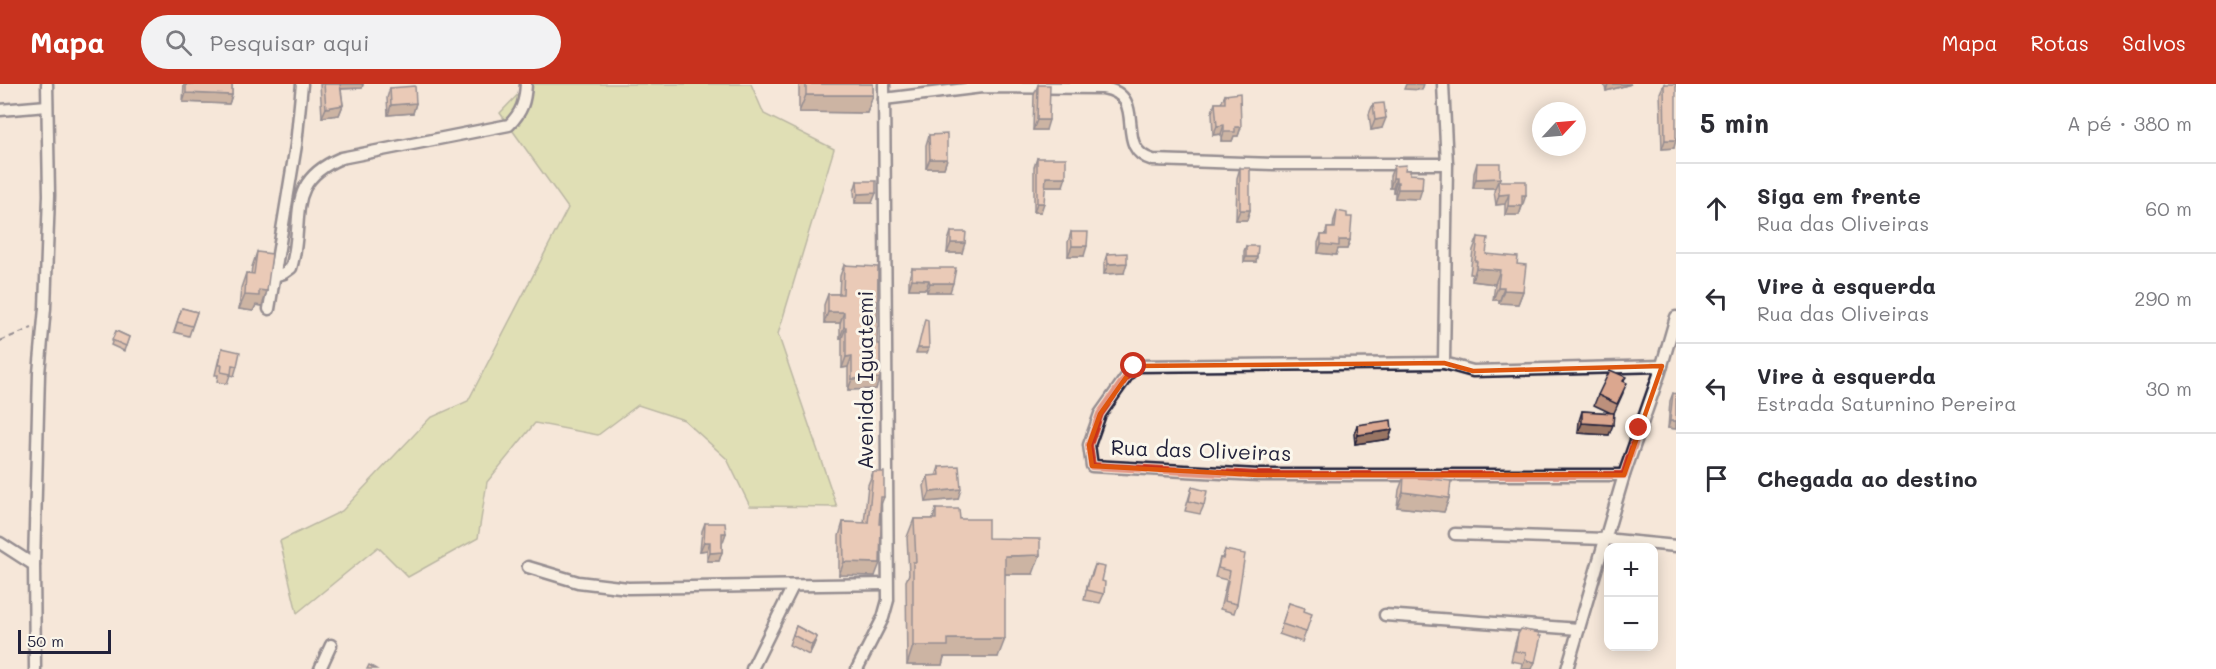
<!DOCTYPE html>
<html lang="pt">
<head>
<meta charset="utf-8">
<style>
	body { margin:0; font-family:Mali,sans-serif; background:#f2f2f3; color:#2b2b33 }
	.controls { position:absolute; right:18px; bottom:18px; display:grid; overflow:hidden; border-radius:12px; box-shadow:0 3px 15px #0003 }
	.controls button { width:54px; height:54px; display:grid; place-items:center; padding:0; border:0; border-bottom:2px solid #e1e1e2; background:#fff; color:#2b2b33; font:30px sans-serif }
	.compass { position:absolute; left:1532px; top:18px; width:54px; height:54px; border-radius:50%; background:#fff; box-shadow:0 3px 15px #0003; rotate:64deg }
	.scale { position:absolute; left:18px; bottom:15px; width:93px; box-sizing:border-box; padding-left:6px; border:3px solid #22223b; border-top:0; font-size:16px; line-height:21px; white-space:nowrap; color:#22223b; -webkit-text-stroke:4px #fbf7ec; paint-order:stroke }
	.stop { position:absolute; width:18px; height:18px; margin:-14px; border:4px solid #c8321e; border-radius:50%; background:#fff }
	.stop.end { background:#c8321e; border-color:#fff; box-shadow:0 2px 6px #0008 }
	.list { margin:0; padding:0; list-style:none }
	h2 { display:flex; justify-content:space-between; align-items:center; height:78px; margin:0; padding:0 24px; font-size:26px }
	h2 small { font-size:20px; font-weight:400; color:#7c7c81 }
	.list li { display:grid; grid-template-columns:39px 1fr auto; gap:18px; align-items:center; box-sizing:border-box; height:90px; padding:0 24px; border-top:2px solid #e1e1e2 }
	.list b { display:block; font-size:22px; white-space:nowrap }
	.list p { margin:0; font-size:20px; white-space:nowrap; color:#7c7c81 }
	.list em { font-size:20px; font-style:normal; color:#7c7c81 }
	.icon { flex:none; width:33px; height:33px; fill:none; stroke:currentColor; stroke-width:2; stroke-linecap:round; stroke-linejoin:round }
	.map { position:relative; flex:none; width:1676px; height:585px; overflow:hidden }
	header { display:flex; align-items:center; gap:36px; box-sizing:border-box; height:84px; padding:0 30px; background:#c8321e; color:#fff }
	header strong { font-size:28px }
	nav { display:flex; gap:33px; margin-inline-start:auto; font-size:21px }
	.search { width:420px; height:54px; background:#f2f2f3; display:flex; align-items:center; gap:15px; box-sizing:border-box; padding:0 21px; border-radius:33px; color:#7c7c81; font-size:22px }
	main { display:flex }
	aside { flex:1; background:#fff }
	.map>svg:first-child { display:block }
	.green { fill:#c6d58a; stroke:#747c62; stroke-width:1.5 }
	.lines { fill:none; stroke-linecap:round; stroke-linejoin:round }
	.minor-casing { stroke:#22223b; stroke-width:15 }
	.path { stroke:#22223b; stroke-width:2; stroke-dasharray:6 4.5; stroke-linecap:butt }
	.minor { stroke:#fbf7ec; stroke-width:10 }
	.wall { fill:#bc907b; stroke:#22223b; stroke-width:1.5 }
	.shaded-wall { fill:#997564; stroke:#22223b; stroke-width:1.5 }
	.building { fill:#dba78f; stroke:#22223b; stroke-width:1.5 }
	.route { stroke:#c8321e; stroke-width:8 }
	.marked { fill:none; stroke:#de560e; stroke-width:4.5; stroke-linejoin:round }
	.labels { text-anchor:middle; stroke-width:6; stroke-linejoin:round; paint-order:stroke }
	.street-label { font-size:21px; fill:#22223b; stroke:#fbf7ec }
</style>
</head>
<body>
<header>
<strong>Mapa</strong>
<div class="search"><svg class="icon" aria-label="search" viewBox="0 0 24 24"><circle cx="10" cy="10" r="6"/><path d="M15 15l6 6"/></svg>Pesquisar aqui</div>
<nav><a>Mapa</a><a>Rotas</a><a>Salvos</a></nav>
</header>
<main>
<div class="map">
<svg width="1676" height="585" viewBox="0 0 1676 585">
	<rect width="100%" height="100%" fill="#f5e7d9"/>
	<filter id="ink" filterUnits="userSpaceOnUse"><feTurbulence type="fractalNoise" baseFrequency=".0167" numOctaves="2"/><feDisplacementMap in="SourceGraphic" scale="12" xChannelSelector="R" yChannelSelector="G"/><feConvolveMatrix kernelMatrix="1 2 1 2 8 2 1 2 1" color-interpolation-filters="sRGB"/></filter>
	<g filter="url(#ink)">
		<path class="green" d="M528 0H751L764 30 834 65 778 250 837 423 750 422 727 375 684 336 638 321 598 351 535 339 487 398 478 454 408 493 378 463 297 529 280 457 342 427 430 334 468 317 568 124 500 29Z"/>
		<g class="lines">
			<defs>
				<g id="minor">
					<path d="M1443 0 1447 80 1444 279 1473 287 1662 282"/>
					<path d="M884 15 982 3 1103 4C1151 12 1111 64 1153 76L1274 80H1447"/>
					<path d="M0 26 47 22"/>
					<path d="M274 192 284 189 291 184C306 136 282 99 341 74L509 41C522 28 525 18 526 0"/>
					<path d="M269 225 296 61 302 0"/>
					<path d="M1444 279 1134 282 1100 330 1089 361 1092 382 1258 391H1624"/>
					<path d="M1455 450 1605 455 1676 462"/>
					<path d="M0 459 34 481"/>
					<path d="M528 483 578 498 628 504 887 500"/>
					<path d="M1385 531 1579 545"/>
					<path d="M35 585 34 481 39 289 45 224 49 111 47 0"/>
					<path d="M320 585 331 561"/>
					<path d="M752 585 793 502"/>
					<path d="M857 585 883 534 888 516 884 0"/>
					<path d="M1567 585 1624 391 1660 288 1676 233"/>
				</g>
			</defs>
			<use href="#minor" class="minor-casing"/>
			<path class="path" d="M0 257 32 244"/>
			<use href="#minor" class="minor"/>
		</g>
		<g class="wall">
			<path d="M184 0H232V11L229 20 183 18Z"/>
			<path d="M320 0H363L362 4 341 5 343 21 339 31 322 33Z"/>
			<path d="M799 0H873V11L867 29 799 28Z"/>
			<path d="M1604 0H1631L1606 7Z"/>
			<path d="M1664 0 1674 64 1662 65 1660 9Z"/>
			<path d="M1038 1 1046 46H1033L1034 11Z"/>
			<path d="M390 4 416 19 413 29 388 31 387 14Z"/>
			<path d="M1225 11 1241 43 1238 52H1234L1232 57H1221V50L1213 51 1212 28 1215 19H1221Z"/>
			<path d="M1373 20 1382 44 1371 46 1369 30Z"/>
			<path d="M929 51 947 75 944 84H926V61Z"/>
			<path d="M1037 74 1063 102H1045L1041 128H1034V83Z"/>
			<path d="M1477 79 1499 97 1523 120 1519 131H1505V120L1496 121 1494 107 1495 104H1473L1474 89Z"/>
			<path d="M1394 82 1405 86 1410 90 1419 115 1395 114V108H1393V104H1390V92Z"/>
			<path d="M1240 84 1250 126 1247 136H1236L1237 94Z"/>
			<path d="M857 97 872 119H855L854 107Z"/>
			<path d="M1337 127 1350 156 1347 165H1338L1336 171 1318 169V159L1321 151H1325L1327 144H1333L1334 136Z"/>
			<path d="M951 148 962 169H947L948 157Z"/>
			<path d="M1071 148 1084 172H1068V158Z"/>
			<path d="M1478 153 1486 170 1523 207 1518 220 1499 219 1500 216H1493L1495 200 1472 197V190H1470L1473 166Z"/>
			<path d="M1246 162 1256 178H1244V167Z"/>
			<path d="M257 168 267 207 262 222 256 221 253 227 239 225 241 204 246 189 251 190 252 183Z"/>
			<path d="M1107 170 1124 189 1104 190V179Z"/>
			<path d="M844 181 876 305 848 306V283L842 284V254H840V239H824V221L828 210H839L840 192Z"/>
			<path d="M912 184 950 208H927L926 205H909V194Z"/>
			<path d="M182 224 197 228 189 252 174 248Z"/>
			<path d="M116 247 129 253 124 267 111 261Z"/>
			<path d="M222 264 237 282 234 292 230 291 227 300 217 298 218 291H215L219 274Z"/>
			<path d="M1624 298 1623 309 1614 329 1609 351 1578 349 1579 337 1582 327 1611 329 1594 321 1598 311Z"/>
			<path d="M1673 309 1676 345 1668 344 1670 317Z"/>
			<path d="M1357 341 1392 346 1389 355 1355 360 1354 350Z"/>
			<path d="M939 383 958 415 926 418 924 402 928 392H936Z"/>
			<path d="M873 388 884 413 880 423 875 492 839 491V452L843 438 864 439 868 401Z"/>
			<path d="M1404 392 1449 414 1444 428 1397 423 1399 406Z"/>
			<path d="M1192 403 1204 421 1200 430 1185 427Z"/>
			<path d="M936 425 960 435 988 454 1033 490H1005L998 573H944L942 581H907L906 497 909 490 907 453 914 435H933Z"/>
			<path d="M705 439 726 449 722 458V468L719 477H707V466L700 467 702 447Z"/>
			<path d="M1225 466 1237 520 1234 529 1220 525 1227 496 1215 493 1220 474H1222Z"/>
			<path d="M1095 481 1102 497 1104 510 1100 519 1084 516 1087 502Z"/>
			<path d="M1289 519 1304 527 1306 548 1302 558 1279 550Z"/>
			<path d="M796 542 817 553 813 563 809 571 789 561Z"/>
			<path d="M1518 550 1532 585H1521L1522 579 1511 577 1515 560Z"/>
		</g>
		<g class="shaded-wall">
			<path d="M337 0H363L362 4 336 5Z"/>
			<path d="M1406 0H1424L1422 6 1404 5Z"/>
			<path d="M1608 0H1631L1606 7Z"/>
			<path d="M186 9 232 11 229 20 183 18Z"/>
			<path d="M806 11H873L867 29 799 28Z"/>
			<path d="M416 19 413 29 388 31 391 21Z"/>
			<path d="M343 21 339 31 322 33 326 24Z"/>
			<path d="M1386 34 1382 44 1371 46 1375 36Z"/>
			<path d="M1037 36H1049L1046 46H1033Z"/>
			<path d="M1224 41 1221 50 1213 51 1217 42Z"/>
			<path d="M1235 43H1241L1238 52H1234L1232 57H1221L1224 48Z"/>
			<path d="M1665 56H1676L1674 64 1662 65Z"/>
			<path d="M930 75H947L944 84H926Z"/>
			<path d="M1046 93H1066L1063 102H1043Z"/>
			<path d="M1393 94H1396L1393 104H1390Z"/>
			<path d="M1500 94 1498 100V97L1495 104H1473L1476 95Z"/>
			<path d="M1396 98H1398L1395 108H1393Z"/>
			<path d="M1398 105H1422L1419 115 1395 114Z"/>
			<path d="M876 109 872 119H855L858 110Z"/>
			<path d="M1509 110 1505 120 1496 121 1499 111Z"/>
			<path d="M1522 111H1526L1523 120H1519Z"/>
			<path d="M1037 119H1044L1041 128H1034Z"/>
			<path d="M1508 122H1522L1519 131H1505Z"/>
			<path d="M1240 126H1250L1247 136H1236Z"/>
			<path d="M1339 156H1350L1347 165H1338L1336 171 1318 169 1321 160Z"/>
			<path d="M951 159H965L962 169H947Z"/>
			<path d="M1072 162H1087L1084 172H1068Z"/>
			<path d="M1246 173H1257L1256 178H1244Z"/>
			<path d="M1127 179 1124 189 1104 190 1108 180Z"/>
			<path d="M1476 184 1500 186 1495 200 1472 197Z"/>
			<path d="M912 195 929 196 926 205H909Z"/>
			<path d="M930 199H953L950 208H927Z"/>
			<path d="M1498 203H1504L1500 216H1493Z"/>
			<path d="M259 206 267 207 262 222 256 221 253 227 239 225 245 211Z"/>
			<path d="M1504 206 1523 207 1518 220 1499 219Z"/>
			<path d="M828 228H844L840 239H824Z"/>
			<path d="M844 243H846L842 254H840Z"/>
			<path d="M918 264H929L927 269H916Z"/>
			<path d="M852 272 848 283 842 284 846 273Z"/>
			<path d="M880 294 876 305 848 306 852 295Z"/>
			<path d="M1670 337H1676V345L1668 344Z"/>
			<path d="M1582 339 1613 341 1609 351 1578 349Z"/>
			<path d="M1392 346 1389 355 1355 360 1358 351Z"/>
			<path d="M961 405 958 415 926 418 930 408Z"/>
			<path d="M1403 408 1449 414 1444 428 1397 423Z"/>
			<path d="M722 449H726L723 458H719Z"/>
			<path d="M704 458H710L707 466 700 467Z"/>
			<path d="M722 468 719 477H707L710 469Z"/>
			<path d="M1040 471 1033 490H998L1005 472Z"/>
			<path d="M844 478 880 479 875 492 839 491Z"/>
			<path d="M817 553 813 563 809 571 812 561Z"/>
			<path d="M948 555H1005L998 573H944L942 581H907L913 562Z"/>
			<path d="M1525 576 1535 578 1532 585H1521Z"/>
		</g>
		<g class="building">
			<path d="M186 0H232V11L186 9Z"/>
			<path d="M324 0H340L343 21 326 24Z"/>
			<rect x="806" y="0" width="67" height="11"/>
			<path d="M1664 0H1676V56H1665Z"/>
			<path d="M1038 1H1050L1049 36H1037Z"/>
			<path d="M415 2 416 19 391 21 390 4Z"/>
			<path d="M1240 9 1241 43H1235V48H1224V41L1217 42 1215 19H1225V11Z"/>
			<path d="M1384 19 1386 34 1375 36 1373 20Z"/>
			<path d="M947 50V75H930L929 51Z"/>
			<path d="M1037 74H1066V93H1046L1044 119H1037Z"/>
			<path d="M1477 79H1500V94L1476 95Z"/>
			<path d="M1406 81 1405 86H1410V90L1423 91 1422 105H1398V98H1396V94H1393L1394 82Z"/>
			<rect x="1240" y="84" width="10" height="42"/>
			<path d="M857 97H876V109L858 110Z"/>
			<path d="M1498 97H1526V111H1522V122H1508L1509 110 1499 111Z"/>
			<path d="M1337 127 1347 129V133H1352L1350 156H1339V162L1321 160V151H1327V144H1335Z"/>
			<path d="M951 148H966L965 159H951Z"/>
			<path d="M1071 148H1088L1087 162H1072Z"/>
			<path d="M1478 153 1488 154 1486 170 1518 173 1517 180 1526 181 1523 207 1504 206V203H1498L1500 186 1476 184 1477 177H1475Z"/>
			<path d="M1246 162H1258L1257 173H1246Z"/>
			<path d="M257 168 272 170 267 207 259 206V212L245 211 246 189 254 190Z"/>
			<path d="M1127 169V179L1108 180 1107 170Z"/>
			<path d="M844 181 878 183 877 260H880V294L852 295V272L846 273V243H844V228H828V210H843Z"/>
			<path d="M912 184H956L953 199H930L929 196 912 195Z"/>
			<path d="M182 224 197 228 192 242 177 238Z"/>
			<path d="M925 235 928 236 929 264H918Z"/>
			<path d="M116 247 129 253 126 262 112 256Z"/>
			<path d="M222 264 240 268 237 282 232 281 231 290 221 288 222 281H219Z"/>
			<path d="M1610 286 1626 293 1623 297 1627 299 1617 320 1598 311Z"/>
			<path d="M1673 309 1676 310V337H1670Z"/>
			<path d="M1582 327 1614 329 1613 341 1582 339Z"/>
			<path d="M1391 336 1392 346 1358 351 1357 341Z"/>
			<path d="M959 382 961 405 930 408 928 392 940 391 939 383Z"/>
			<path d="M873 388H884V413H881L879 440H881L880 479 844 478 843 438 868 439Z"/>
			<path d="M1404 392 1451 397 1449 414 1403 408Z"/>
			<path d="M1192 403 1207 407 1204 421 1189 417Z"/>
			<path d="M936 425H959L960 435H988V454L1040 455V471L1005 472V555H948V562H913V478H916L914 435H936Z"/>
			<path d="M705 439H725L726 449H722V468L710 469V458H704Z"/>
			<path d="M1225 466 1245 470 1237 520 1224 517 1230 487 1218 484 1220 474 1223 475Z"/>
			<path d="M1095 481 1105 483 1102 497 1105 498 1104 510 1087 506 1090 492H1092Z"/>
			<path d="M1289 519 1305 524 1304 527 1312 530 1306 548 1282 540Z"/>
			<path d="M796 542 817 553 812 561 793 551Z"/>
			<path d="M1521 545 1539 549V552H1541L1535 578 1525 576 1526 569 1515 567 1518 550Z"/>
			<path d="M369 581 376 585H367Z"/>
		</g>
	</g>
	<g class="lines" filter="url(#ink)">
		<path class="route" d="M1134 282 1100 330 1089 361 1092 382 1258 391H1624L1639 344"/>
	</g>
	<path d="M0 0H1676V585H0ZM1444 279 1473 287 1662 282 1624 391H1258L1092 382 1089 361 1100 330 1134 282Z" fill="#f5e7d9" fill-opacity=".55" fill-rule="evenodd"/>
	<path class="marked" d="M1444 279 1473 287 1662 282 1624 391H1258L1092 382 1089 361 1100 330 1134 282Z"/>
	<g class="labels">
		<g class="street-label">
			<text transform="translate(866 296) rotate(-90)" y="7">Avenida Iguatemi</text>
			<text transform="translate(1201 367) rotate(2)" y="7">Rua das Oliveiras</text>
		</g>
	</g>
</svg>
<div class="controls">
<button>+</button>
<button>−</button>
</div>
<svg class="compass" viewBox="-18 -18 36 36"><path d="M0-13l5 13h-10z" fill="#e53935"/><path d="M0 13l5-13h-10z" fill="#7c7c81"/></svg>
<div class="scale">50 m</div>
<div class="stop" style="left:1134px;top:282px"></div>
<div class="stop end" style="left:1639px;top:344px"></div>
</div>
<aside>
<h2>5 min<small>A pé · 380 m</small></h2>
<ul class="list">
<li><svg class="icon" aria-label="ahead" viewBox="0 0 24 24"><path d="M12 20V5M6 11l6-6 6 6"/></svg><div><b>Siga em frente</b><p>Rua das Oliveiras</p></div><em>60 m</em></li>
<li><svg class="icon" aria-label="left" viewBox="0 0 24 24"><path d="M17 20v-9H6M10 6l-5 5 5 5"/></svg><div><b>Vire à esquerda</b><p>Rua das Oliveiras</p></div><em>290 m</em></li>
<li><svg class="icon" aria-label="left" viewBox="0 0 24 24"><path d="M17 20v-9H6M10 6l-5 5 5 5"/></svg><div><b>Vire à esquerda</b><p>Estrada Saturnino Pereira</p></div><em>30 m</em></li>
<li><svg class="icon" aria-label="arrive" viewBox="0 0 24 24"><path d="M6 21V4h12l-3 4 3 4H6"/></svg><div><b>Chegada ao destino</b></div></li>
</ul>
</aside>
</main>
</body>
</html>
